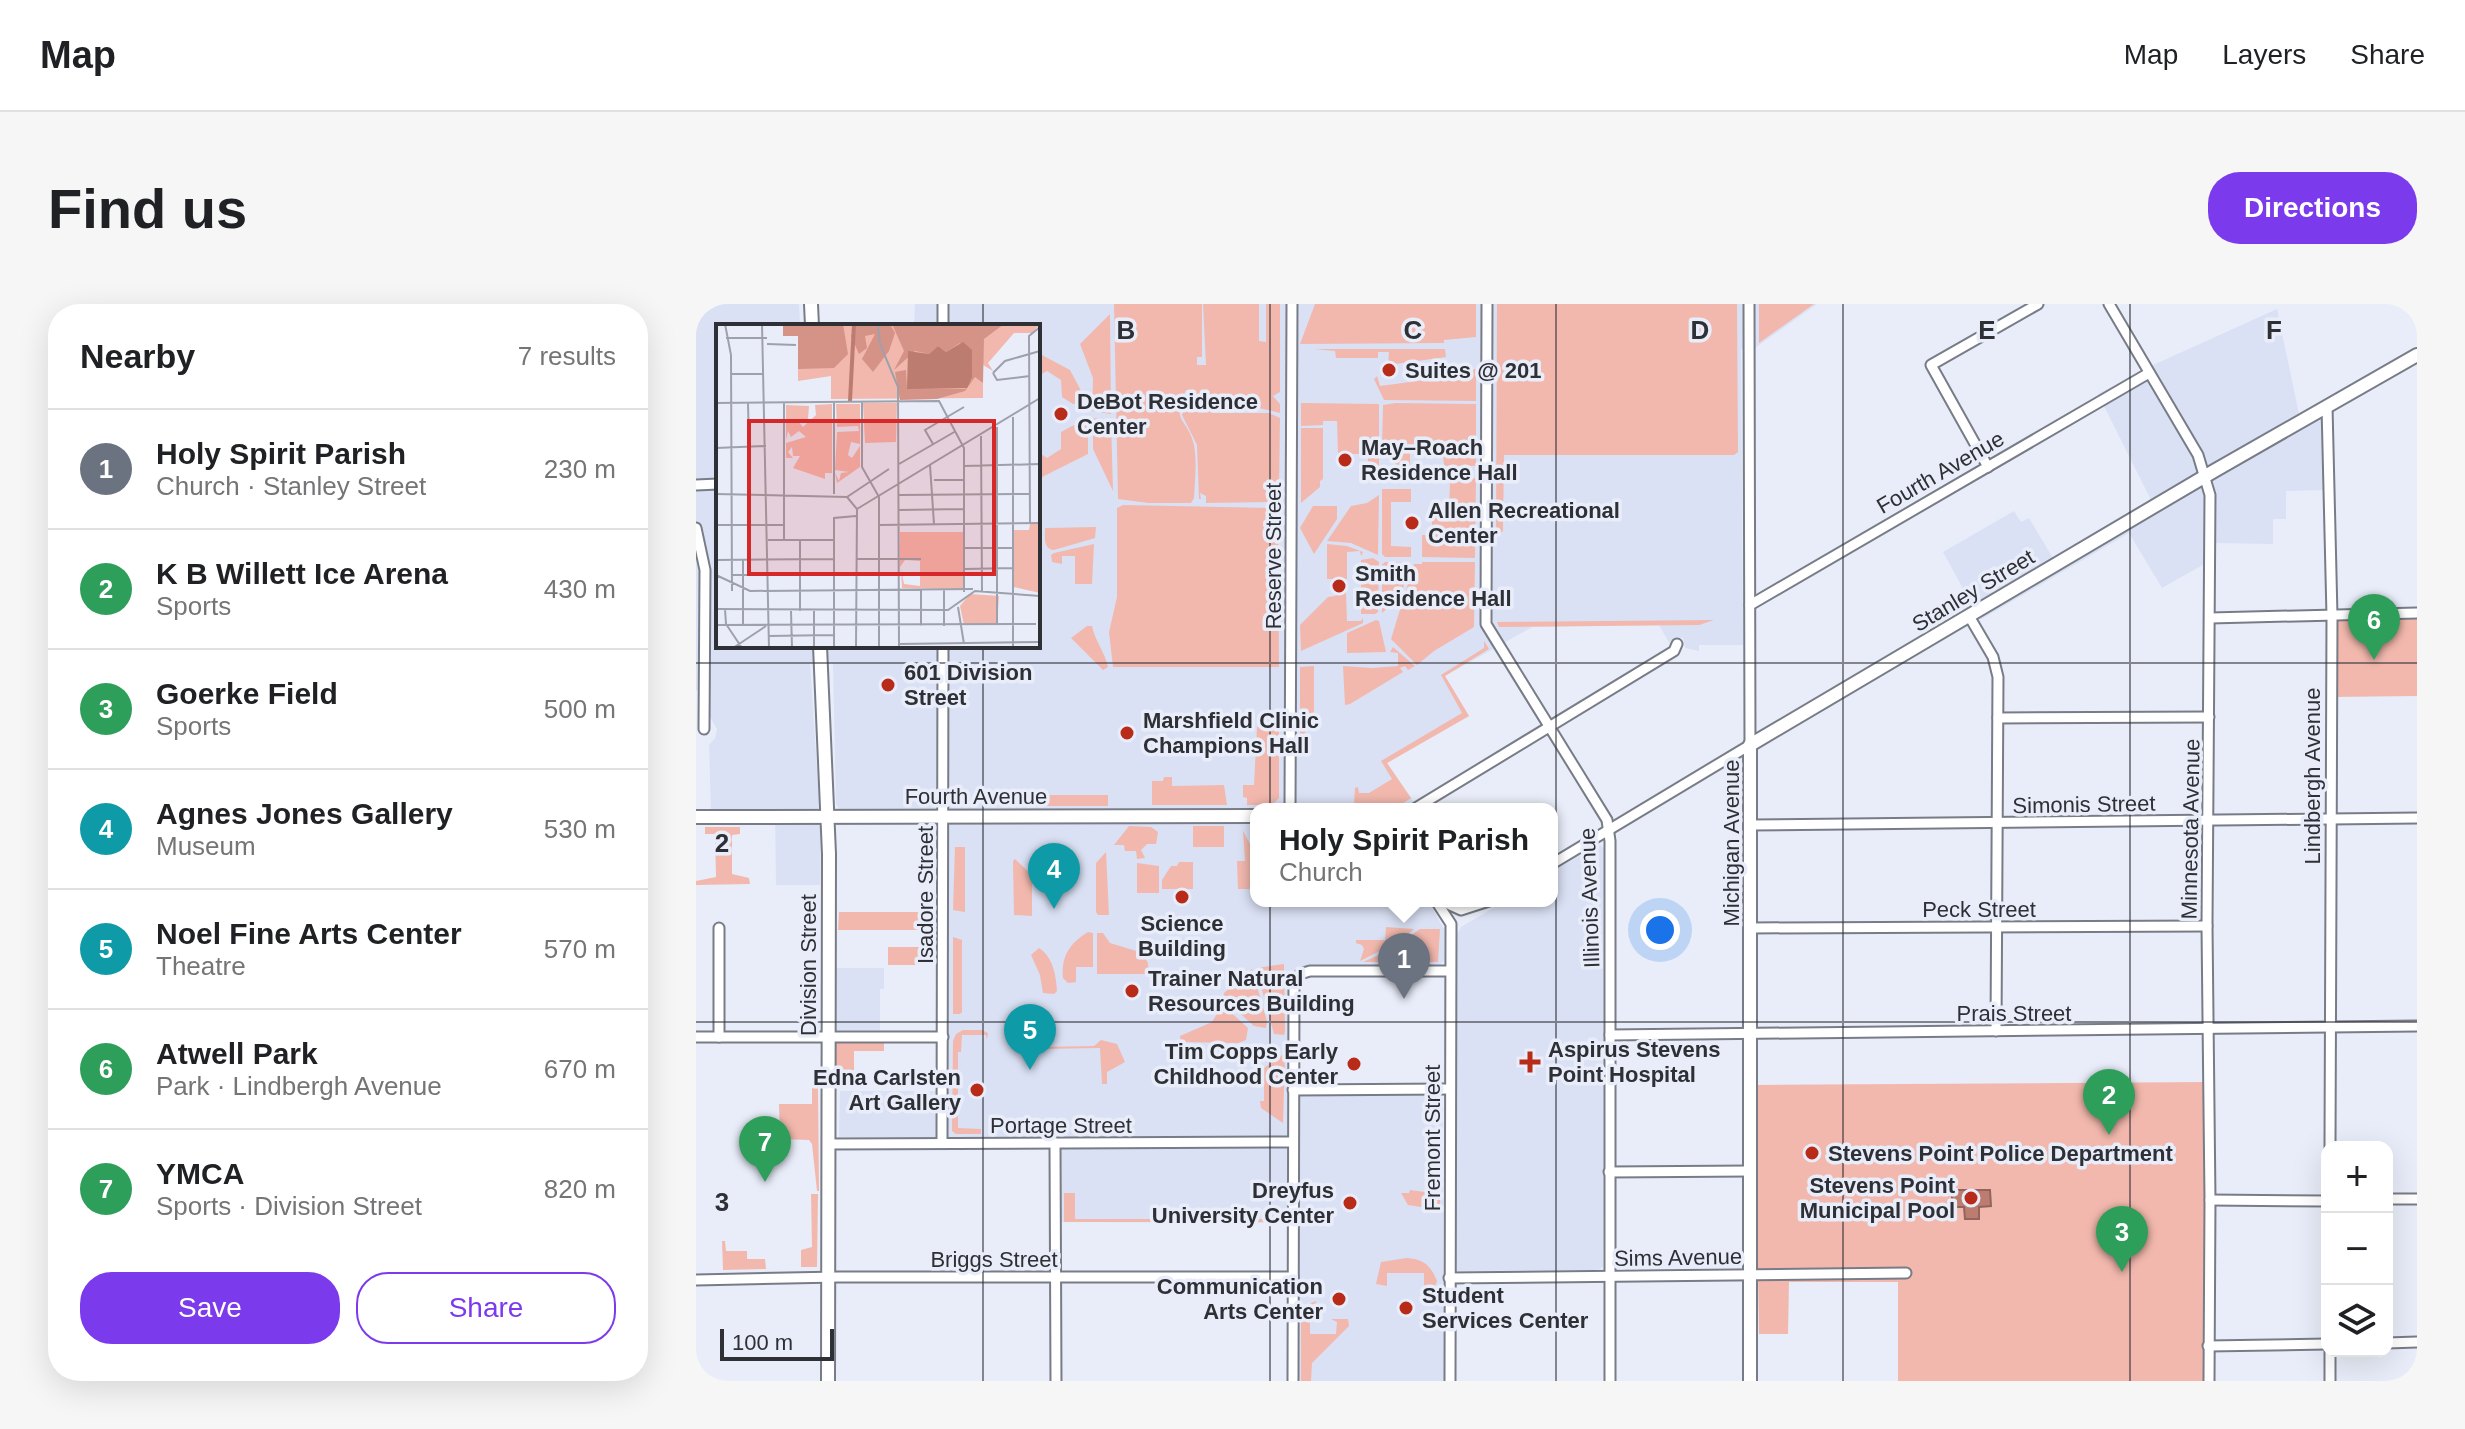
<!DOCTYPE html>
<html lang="en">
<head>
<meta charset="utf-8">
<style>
	body { margin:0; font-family:Arial,sans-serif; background:#f6f6f6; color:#202124 }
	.controls { position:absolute; right:24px; bottom:24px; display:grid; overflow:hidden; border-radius:16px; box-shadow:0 8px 32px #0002 }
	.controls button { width:72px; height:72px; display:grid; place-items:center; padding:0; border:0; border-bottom:2px solid #e0e0e0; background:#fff; color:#202124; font:40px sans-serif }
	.scale { position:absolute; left:24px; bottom:20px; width:114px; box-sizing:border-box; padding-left:8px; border:4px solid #2e3035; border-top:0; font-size:22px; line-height:28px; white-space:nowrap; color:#2e3035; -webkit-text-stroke:6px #e8edf9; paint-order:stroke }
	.you { position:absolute; left:964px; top:626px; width:28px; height:28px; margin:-20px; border:6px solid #fff; border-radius:50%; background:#1a73e8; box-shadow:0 0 0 12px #1a73e833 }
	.badge { display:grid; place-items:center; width:52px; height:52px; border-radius:50%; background:#7c3aed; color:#fff; font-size:26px; font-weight:700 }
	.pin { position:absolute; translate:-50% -66px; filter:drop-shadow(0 2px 4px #0008) }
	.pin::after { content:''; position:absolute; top:42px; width:28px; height:24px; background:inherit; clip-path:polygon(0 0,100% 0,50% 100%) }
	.popup { position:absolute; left:554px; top:499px; width:308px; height:104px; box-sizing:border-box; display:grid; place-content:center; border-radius:16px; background:#fff; filter:drop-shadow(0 2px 6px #0005); font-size:26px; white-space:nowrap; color:#757577 }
	.popup b { font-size:30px; color:#202124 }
	.popup::after { content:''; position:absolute; left:50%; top:100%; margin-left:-16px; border:16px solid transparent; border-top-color:#fff }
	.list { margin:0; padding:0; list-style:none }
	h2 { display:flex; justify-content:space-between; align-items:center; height:104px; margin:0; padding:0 32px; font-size:34px }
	h2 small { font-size:26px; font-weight:400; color:#757577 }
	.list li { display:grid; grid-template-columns:52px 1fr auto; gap:24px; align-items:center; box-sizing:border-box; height:120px; padding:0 32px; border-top:2px solid #e0e0e0 }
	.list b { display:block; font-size:30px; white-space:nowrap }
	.list p { margin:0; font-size:26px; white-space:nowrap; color:#757577 }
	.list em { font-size:26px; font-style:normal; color:#757577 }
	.actions { display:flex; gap:16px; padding:24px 32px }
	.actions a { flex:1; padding:18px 0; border:2px solid #7c3aed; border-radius:32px; text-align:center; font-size:28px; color:#7c3aed }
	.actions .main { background:#7c3aed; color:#fff }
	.icon { flex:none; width:44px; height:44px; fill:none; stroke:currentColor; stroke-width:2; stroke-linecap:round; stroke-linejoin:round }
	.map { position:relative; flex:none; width:1721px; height:1077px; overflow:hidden; border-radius:32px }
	header { display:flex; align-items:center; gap:48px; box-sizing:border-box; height:112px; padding:0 40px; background:#fff; border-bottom:2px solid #e0e0e0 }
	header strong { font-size:38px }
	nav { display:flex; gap:44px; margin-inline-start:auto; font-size:28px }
	.intro { display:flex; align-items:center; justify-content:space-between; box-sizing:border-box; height:192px; padding:0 48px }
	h1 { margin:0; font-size:56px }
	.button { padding:20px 36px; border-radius:32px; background:#7c3aed; color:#fff; font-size:28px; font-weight:700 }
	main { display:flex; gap:48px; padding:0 48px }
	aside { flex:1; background:#fff; border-radius:32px; box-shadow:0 8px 32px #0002 }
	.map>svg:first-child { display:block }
	.built { fill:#dae1f4 }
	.green { fill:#f2b8ad }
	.water { fill:#bc7c70; stroke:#91655e; stroke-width:2 }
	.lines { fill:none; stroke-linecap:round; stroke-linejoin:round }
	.street-casing { stroke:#787c87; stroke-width:13 }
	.secondary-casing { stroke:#787c87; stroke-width:16 }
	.street { stroke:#fff; stroke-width:9 }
	.secondary { stroke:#fff; stroke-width:12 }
	.grid { fill:none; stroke:#2e3035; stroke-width:2; stroke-opacity:0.55 }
	.poi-dot { fill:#b82b19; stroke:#e8edf9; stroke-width:3 }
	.labels { text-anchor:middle; stroke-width:7; stroke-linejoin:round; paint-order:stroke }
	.poi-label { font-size:22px; font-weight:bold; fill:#2e3035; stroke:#e8edf9; text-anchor:start }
	.street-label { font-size:22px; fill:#2e3035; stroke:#e8edf9 }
	.inset-river { fill:none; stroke:#bc7c70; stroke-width:4 }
	.inset-road { fill:none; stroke:#9ea1ab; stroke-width:2 }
	.view { fill:#d62828; fill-opacity:0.15; stroke:#d62828; stroke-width:4 }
	.inset-edge { fill:none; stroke:#2e3035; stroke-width:4 }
	.grid-label { font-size:26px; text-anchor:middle; font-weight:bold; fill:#2e3035; stroke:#e8edf9; stroke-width:7; stroke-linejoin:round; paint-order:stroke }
</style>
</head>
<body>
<header>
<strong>Map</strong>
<nav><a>Map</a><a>Layers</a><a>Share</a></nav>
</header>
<div class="intro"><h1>Find us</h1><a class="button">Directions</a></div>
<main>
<aside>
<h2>Nearby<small>7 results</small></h2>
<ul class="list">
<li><span class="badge" style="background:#6b7280">1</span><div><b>Holy Spirit Parish</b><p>Church · Stanley Street</p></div><em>230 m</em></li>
<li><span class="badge" style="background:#2e9e5b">2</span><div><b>K B Willett Ice Arena</b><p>Sports</p></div><em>430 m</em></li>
<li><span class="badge" style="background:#2e9e5b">3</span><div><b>Goerke Field</b><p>Sports</p></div><em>500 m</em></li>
<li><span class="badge" style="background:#0f9aa8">4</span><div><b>Agnes Jones Gallery</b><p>Museum</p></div><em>530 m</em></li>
<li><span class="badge" style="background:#0f9aa8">5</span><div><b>Noel Fine Arts Center</b><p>Theatre</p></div><em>570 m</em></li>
<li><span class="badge" style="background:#2e9e5b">6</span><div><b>Atwell Park</b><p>Park · Lindbergh Avenue</p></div><em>670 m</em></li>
<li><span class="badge" style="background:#2e9e5b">7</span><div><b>YMCA</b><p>Sports · Division Street</p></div><em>820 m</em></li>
</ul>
<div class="actions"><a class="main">Save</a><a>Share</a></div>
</aside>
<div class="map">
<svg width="1721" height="1077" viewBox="0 0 1721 1077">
	<rect width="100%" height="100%" fill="#e8edf9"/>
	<g class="built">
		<path d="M0 0H103L104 20 218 21 219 0H241V22H22V342H342V22H253V0H1121L1059 44 1045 45 1047 341H1003V347L989 344 987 333 975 342 963 321 836 323 749 372 773 412 691 459 717 497 707 505H560V597H732L748 625V657L743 661 608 662 595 671 592 687 593 792 743 790 747 793 748 1077H602V919L364 918V833H143L144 787H253V416H241L240 505H143L140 499 137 359H114L123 496 121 518 125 523 124 581H80L79 505 15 506 13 441 19 434 21 425 13 411V387L0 386Z"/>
		<path d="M1581 5 1603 110 1632 94 1633 186 1590 187V215H1577V240L1520 239 1519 254 1466 284 1433 229 1284 316 1247 248 1318 207 1325 218 1333 214 1357 254 1455 196 1402 90 1455 62Z"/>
		<path d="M905 541 909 546V555L907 963 901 966 760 967V632L765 623 809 597H856V568L898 543Z"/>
		<path d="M140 664H188V685H184V726H140Z"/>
	</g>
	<g class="green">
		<path d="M418 0H506V53H501V61H510L507 0H563V37L570 38V0H584V88L577 92 584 100V109L563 104 515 105V109H573L584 114 583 188H576L573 192 580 198 510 199V192L504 189 505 195H503L501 141 486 111 493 86H490C475 121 491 112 498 141 501 158 499 177 498 194L495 199H452L422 195Z"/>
		<path d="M619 0H780V33L748 36V39L604 40Z"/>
		<path d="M801 0H1041L1042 148 1038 151H808L807 227 800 231Z"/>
		<path d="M1063 0H1118L1063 39Z"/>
		<path d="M414 10 415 110 396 107 397 74 384 40Z"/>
		<path d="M618 45H749L750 53 692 61 693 48H682V54H640L639 47Z"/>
		<path d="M342 49 374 66 391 98 377 100 366 93 365 76 351 67 342 72Z"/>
		<path d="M774 65H780V97L688 96 678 75 681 72 684 82 767 71 768 74 774 73Z"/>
		<path d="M605 99 683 100V178L666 168V163L672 162V150H642L641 117H627V121L605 122Z"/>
		<path d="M699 99 780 100V162H748L747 149 714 148V162H701L686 142 687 101Z"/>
		<path d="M397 114 415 117 417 187 397 145Z"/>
		<path d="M378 121 392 122V150L342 175V148L351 154 365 145V128Z"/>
		<path d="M605 124H627V175L624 177V183L605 199Z"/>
		<path d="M760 174H780L779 254 726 253V231H736V207L753 206 754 178Z"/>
		<path d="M686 185H715V198H695V242L715 243V253H689L686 250Z"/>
		<path d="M683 191 682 251 655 239 631 237 655 202 671 199Z"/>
		<path d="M427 201 582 204 583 363H417L413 328 421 293V204Z"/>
		<path d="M617 202H641V215L618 250 604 224Z"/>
		<path d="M400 223 399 234 358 246C347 245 349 233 349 224Z"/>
		<path d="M398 240 396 280H379V252H366V260L356 258 355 251 358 249Z"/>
		<path d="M631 240 651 242 667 248 665 252 664 247 651 248V275H631Z"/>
		<path d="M677 254 683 258 682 308 679 310H665V256Z"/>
		<path d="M689 258H714V260L705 291 686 309V261Z"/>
		<path d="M726 258H779L778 323 738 347 721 361 695 335 718 260H726Z"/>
		<path d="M642 288H650L651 317H665L667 314V319L605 347 604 321 632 293 639 292Z"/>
		<path d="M1721 309V392L1635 393 1636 312Z"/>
		<path d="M680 316 683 317 690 348 651 349V329Z"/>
		<path d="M1018 316 1003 321 803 323 801 318Z"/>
		<path d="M391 322H396C399 337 409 348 412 363L407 366 375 334Z"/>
		<path d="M788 337 793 345 749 372 773 412 691 459 715 494 706 500H658L659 484 662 483 663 489H673L696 475 685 457 766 409 745 371 788 344Z"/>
		<path d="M697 343 719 362 712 366 709 362 704 364 707 368 654 400 649 401 647 362 676 364 702 362V349L694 348Z"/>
		<path d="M618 362V410H615L608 433 604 436V363Z"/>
		<path d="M561 423H583V494L576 501H551V494L547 493V481H558Z"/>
		<path d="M468 473H476V482L528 481 531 501H456V477H467Z"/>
		<rect x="347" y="491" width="65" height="11"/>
		<path d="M433 522 455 523 462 528 460 540H451L445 546 449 554 441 555 440 547H429L428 541H418Z"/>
		<rect x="497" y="522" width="31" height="21"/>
		<path d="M9 523H44V530L36 531V570L53 574 54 580 0 581V577L20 573 19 530H9Z"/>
		<path d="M547 527 560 551V585H542L541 557H549Z"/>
		<path d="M259 543H269V608L257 606Z"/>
		<path d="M410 548 413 611H402L400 608V559Z"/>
		<path d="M319 555 336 571V612L318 611 317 557Z"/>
		<path d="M483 558H497V585H466V576L475 562H481Z"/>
		<path d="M441 559 463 562V589H441Z"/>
		<path d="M143 608H236V626H142Z"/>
		<path d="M690 623 718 625 700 639 664 657 668 645 666 641 660 639V636H689Z"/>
		<path d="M724 625H744L742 658H667L696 645Z"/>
		<path d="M392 628 397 629V663H380V678L372 679 367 674C365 652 374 639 392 628Z"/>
		<path d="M401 629H407L414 639 447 649 452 659 453 670H401Z"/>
		<path d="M257 633 266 636V708L264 710H257Z"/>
		<path d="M233 643V661H192V643Z"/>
		<path d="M343 644C357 653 360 671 361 687L358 690 347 689 344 671 335 651Z"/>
		<path d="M588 660 589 728 588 731 578 730 560 664Z"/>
		<path d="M556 665 571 717 570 724 558 722 527 694 528 689Z"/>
		<path d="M528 702 552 724 550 736 542 739 485 738 484 732 516 718 525 703Z"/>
		<path d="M267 726H286L292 729 291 736 290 731H266L265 748H262V824L285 825V830H260L256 827 257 737 260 730Z"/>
		<path d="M405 736 421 740 429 758 411 768V780H406L404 744 344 745V743L398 742Z"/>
		<path d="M140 739H188V747H158V766L140 767Z"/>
		<path d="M586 751 589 752 587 819 565 804 564 797H568V776L564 775V767Z"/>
		<path d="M1512 778 1513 1077H1202V978H1093L1092 1030H1063L1059 781Z"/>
		<path d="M122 781 123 887H121L116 840 113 836 84 835 83 800H116V784Z"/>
		<path d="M744 880V906L712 901 705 889H713L714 886 729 888 733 881Z"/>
		<path d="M368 889H379V915H578L580 910 588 909V918H368Z"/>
		<path d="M115 890H122L121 963H105V946L116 943Z"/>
		<path d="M26 937H29L30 947H51V955H69L70 965 27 966Z"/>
		<path d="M711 954C728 955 735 962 741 977L738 985 728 986V969H691V982L680 980 685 958Z"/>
		<path d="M620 997 621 1017 614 1018V1030H640L641 1018 635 1015H652L653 1022 616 1059 615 1077H605V1010L615 999Z"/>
	</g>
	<path class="water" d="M1256 886H1294L1295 902 1283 903V915H1269L1268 903H1256Z"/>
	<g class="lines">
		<defs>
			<g id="street">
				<path d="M791 0 790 320 911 516 914 537V1077"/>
				<path d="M1413 0 1502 151 1514 191 1511 622 1514 896 1513 1077"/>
				<path d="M247 22V0"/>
				<path d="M1631 102 1636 312 1634 843"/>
				<path d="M1292 163 1235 61 1342 0"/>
				<path d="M0 181 22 180"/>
				<path d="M0 224 9 266 8 425"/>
				<path d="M1054 301 1453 69"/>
				<path d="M1273 312 1297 353 1302 373 1300 727"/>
				<path d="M1514 314 1721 309"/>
				<path d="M1302 414 1513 413"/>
				<path d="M594 505 596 0"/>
				<path d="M718 505 978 347 981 340"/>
				<path d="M1055 521 1721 514"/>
				<path d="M856 560 1054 441 1053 0"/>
				<path d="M740 597 755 620 754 1077"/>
				<path d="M745 597 765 606 793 597"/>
				<path d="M1054 624 1511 622"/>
				<path d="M914 731 1721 722"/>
				<path d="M0 733H247"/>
				<path d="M23 733V624"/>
				<path d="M597 786 754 785"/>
				<path d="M246 839 247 342"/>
				<path d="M359 839 360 1077"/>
				<path d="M132 840 597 838"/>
				<path d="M913 868 1054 867"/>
				<path d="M1691 895H1721"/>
				<path d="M1514 896 1631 897"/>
				<path d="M753 974 1210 969"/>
				<path d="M0 976 142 973H597"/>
				<path d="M1691 1039 1721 1038"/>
				<path d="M1512 1042 1631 1040"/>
				<path d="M1634 1047V1077"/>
				<path d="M597 1077 598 679 604 670 614 667H754"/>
			</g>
			<g id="secondary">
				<path d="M115 0 116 22"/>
				<path d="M124 342 133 550 132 1077"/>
				<path d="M0 513 560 512"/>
				<path d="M1054 1077V441L1518 167 1721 51"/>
			</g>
		</defs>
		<use href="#street" class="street-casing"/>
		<use href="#secondary" class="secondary-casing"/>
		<use href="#street" class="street"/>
		<use href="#secondary" class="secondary"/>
	</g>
	<path class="grid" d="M287 0V22M574 0V1077M860 0V1077M1147 0V1077M1434 0V1077M287 342V1077M0 359H1721M0 718H1721"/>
	<g class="poi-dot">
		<circle cx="693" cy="66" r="8"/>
		<circle cx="365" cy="110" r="8"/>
		<circle cx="649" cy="156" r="8"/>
		<circle cx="716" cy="219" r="8"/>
		<circle cx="643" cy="282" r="8"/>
		<circle cx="192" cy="381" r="8"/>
		<circle cx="431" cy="429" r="8"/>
		<circle cx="486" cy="593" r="8"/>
		<circle cx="436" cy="687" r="8"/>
		<path d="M830 746h8v8h8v8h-8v8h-8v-8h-8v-8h8z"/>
		<circle cx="658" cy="760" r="8"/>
		<circle cx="281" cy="786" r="8"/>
		<circle cx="1116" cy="849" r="8"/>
		<circle cx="1275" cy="894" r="8"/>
		<circle cx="654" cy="899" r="8"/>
		<circle cx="643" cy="995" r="8"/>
		<circle cx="710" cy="1004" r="8"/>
	</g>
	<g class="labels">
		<g class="poi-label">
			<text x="709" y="74">Suites @ 201</text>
			<text x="381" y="105">DeBot Residence<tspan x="381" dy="25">Center</tspan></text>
			<text x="665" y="151">May–Roach<tspan x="665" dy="25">Residence Hall</tspan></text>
			<text x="732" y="214">Allen Recreational<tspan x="732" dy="25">Center</tspan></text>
			<text x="659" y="277">Smith<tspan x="659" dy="25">Residence Hall</tspan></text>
			<text x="208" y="376">601 Division<tspan x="208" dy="25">Street</tspan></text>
			<text x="447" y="424">Marshfield Clinic<tspan x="447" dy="25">Champions Hall</tspan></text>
			<text x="486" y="627" text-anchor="middle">Science<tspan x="486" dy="25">Building</tspan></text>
			<text x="452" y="682">Trainer Natural<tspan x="452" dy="25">Resources Building</tspan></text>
			<text x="852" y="753">Aspirus Stevens<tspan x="852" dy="25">Point Hospital</tspan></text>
			<text x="642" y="755" text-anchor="end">Tim Copps Early<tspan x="642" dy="25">Childhood Center</tspan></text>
			<text x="265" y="781" text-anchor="end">Edna Carlsten<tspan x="265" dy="25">Art Gallery</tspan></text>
			<text x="1132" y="857">Stevens Point Police Department</text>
			<text x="1259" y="889" text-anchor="end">Stevens Point<tspan x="1259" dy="25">Municipal Pool</tspan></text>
			<text x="638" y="894" text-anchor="end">Dreyfus<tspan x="638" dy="25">University Center</tspan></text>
			<text x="627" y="990" text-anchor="end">Communication<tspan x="627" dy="25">Arts Center</tspan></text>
			<text x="726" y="999">Student<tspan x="726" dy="25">Services Center</tspan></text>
		</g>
		<g class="street-label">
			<text transform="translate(1244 168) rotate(-30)" y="8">Fourth Avenue</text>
			<text transform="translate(577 252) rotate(-90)" y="8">Reserve Street</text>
			<text transform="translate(1277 286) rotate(-31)" y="8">Stanley Street</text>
			<text transform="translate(1616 472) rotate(-90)" y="8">Lindbergh Avenue</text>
			<text x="280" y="500">Fourth Avenue</text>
			<text transform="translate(1388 500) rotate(-1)" y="8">Simonis Street</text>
			<text transform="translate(1494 525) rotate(-89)" y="8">Minnesota Avenue</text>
			<text transform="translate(1035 539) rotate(-90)" y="8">Michigan Avenue</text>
			<text transform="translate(229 591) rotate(-90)" y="8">Isadore Street</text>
			<text transform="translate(893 594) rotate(-92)" y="8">Illinois Avenue</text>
			<text x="1283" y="613">Peck Street</text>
			<text transform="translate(112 661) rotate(-90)" y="8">Division Street</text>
			<text x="1318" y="717">Prais Street</text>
			<text x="365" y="829">Portage Street</text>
			<text transform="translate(736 834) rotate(-90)" y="8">Fremont Street</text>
			<text transform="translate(982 953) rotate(-1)" y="8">Sims Avenue</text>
			<text x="298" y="963">Briggs Street</text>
		</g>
	</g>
	<g transform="translate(20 20)">
		<rect width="324" height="324" fill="#e8edf9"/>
		<path d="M67 0H324L316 9H298L272 39 277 47 267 41V74L115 75V52L82 57V12H67ZM147 79H181L180 118 149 119ZM116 80V149H109V155L77 144 84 132H77L76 123 72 128 77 134H70V119L90 113 83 107 75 113 72 107 70 116V81L93 82 92 95 81 96 87 103 100 91 99 81ZM120 80H144V120L135 118 132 131 136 134 144 122V143L121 159 119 149 123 157 125 149 133 148 119 146 121 108 143 107 142 102 121 103ZM314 200H324V269L298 263V206H313ZM184 208H248V265L186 264 185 245 188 260 204 262V237L189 236 184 243ZM254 270 283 272 281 301H248L244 282Z" fill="#f2b8ad"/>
		<path d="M67 0H127L132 30 118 44 82 45V12H67ZM140 0H174L179 9 173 27 157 48 146 35 159 10 149 12 151 24 143 30 135 12ZM176 0H288L268 15 267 59 259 53 249 67 221 75 184 76 179 48 190 46 191 64 249 65 256 55V31L244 19 230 28 222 22 213 30 199 27 178 46 188 27Z" fill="#d59387"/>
		<path d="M247 18 256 26V54L251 64 191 65 192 27 213 30 222 22 230 28Z" fill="#bc7c70"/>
		<path class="inset-river" d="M134 77 138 0"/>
		<path class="inset-road" d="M9 0 15 31 16 267M46 0 53 324M162 0 164 20 182 63 183 324M10 14H51M51 20 80 21M277 49 289 37 324 27M277 49 281 56 314 52M15 50H47M146 78V143L163 173V324M0 79 223 77 248 124V268M32 79 34 157M281 103V301M265 112 266 267M217 120 209 106 248 83M0 124 50 122M183 140 240 107M214 141 218 200M248 142 324 140M218 156H248M0 170 131 173M1 170V267M118 170V78M183 171 314 170M131 173 141 185 140 324M131 173 173 145M141 185 324 74M183 186 248 185M314 199 313 12 324 3M0 201H68M163 201 324 199M52 216H118M68 216V79M248 224H297M140 235H205M0 236 118 235M27 236V301M248 245 297 244M0 251 34 267 257 265M15 251H118M140 251 183 250M205 266V302M228 266V302M242 283 248 320M0 285 232 286 259 267 324 272M9 285 10 300 26 324M75 287 76 324M84 287V216M98 287V324M0 301 320 300M53 312 118 311M183 320 324 318M17 324 50 302M118 324V194L140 192M297 324V93"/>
		<path class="view" d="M33 97H278V250H33Z"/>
		<rect width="324" height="324" class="inset-edge"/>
	</g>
	<g class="grid-label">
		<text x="430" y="35">B</text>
		<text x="717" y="35">C</text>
		<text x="1004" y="35">D</text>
		<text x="1291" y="35">E</text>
		<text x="1578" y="35">F</text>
		<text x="26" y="548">2</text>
		<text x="26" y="907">3</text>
	</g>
</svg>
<div class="controls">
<button>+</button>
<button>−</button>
<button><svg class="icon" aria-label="layers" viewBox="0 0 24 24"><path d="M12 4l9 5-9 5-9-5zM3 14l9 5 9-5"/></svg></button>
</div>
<div class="scale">100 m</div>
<div class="you"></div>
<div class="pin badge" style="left:708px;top:695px;background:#6b7280">1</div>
<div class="popup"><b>Holy Spirit Parish</b>Church</div>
<div class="pin badge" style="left:1413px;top:831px;background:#2e9e5b">2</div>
<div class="pin badge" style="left:1426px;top:968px;background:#2e9e5b">3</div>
<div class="pin badge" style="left:358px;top:605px;background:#0f9aa8">4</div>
<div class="pin badge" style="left:334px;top:766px;background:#0f9aa8">5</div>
<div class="pin badge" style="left:1678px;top:356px;background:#2e9e5b">6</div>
<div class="pin badge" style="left:69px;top:878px;background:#2e9e5b">7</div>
</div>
</main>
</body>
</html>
